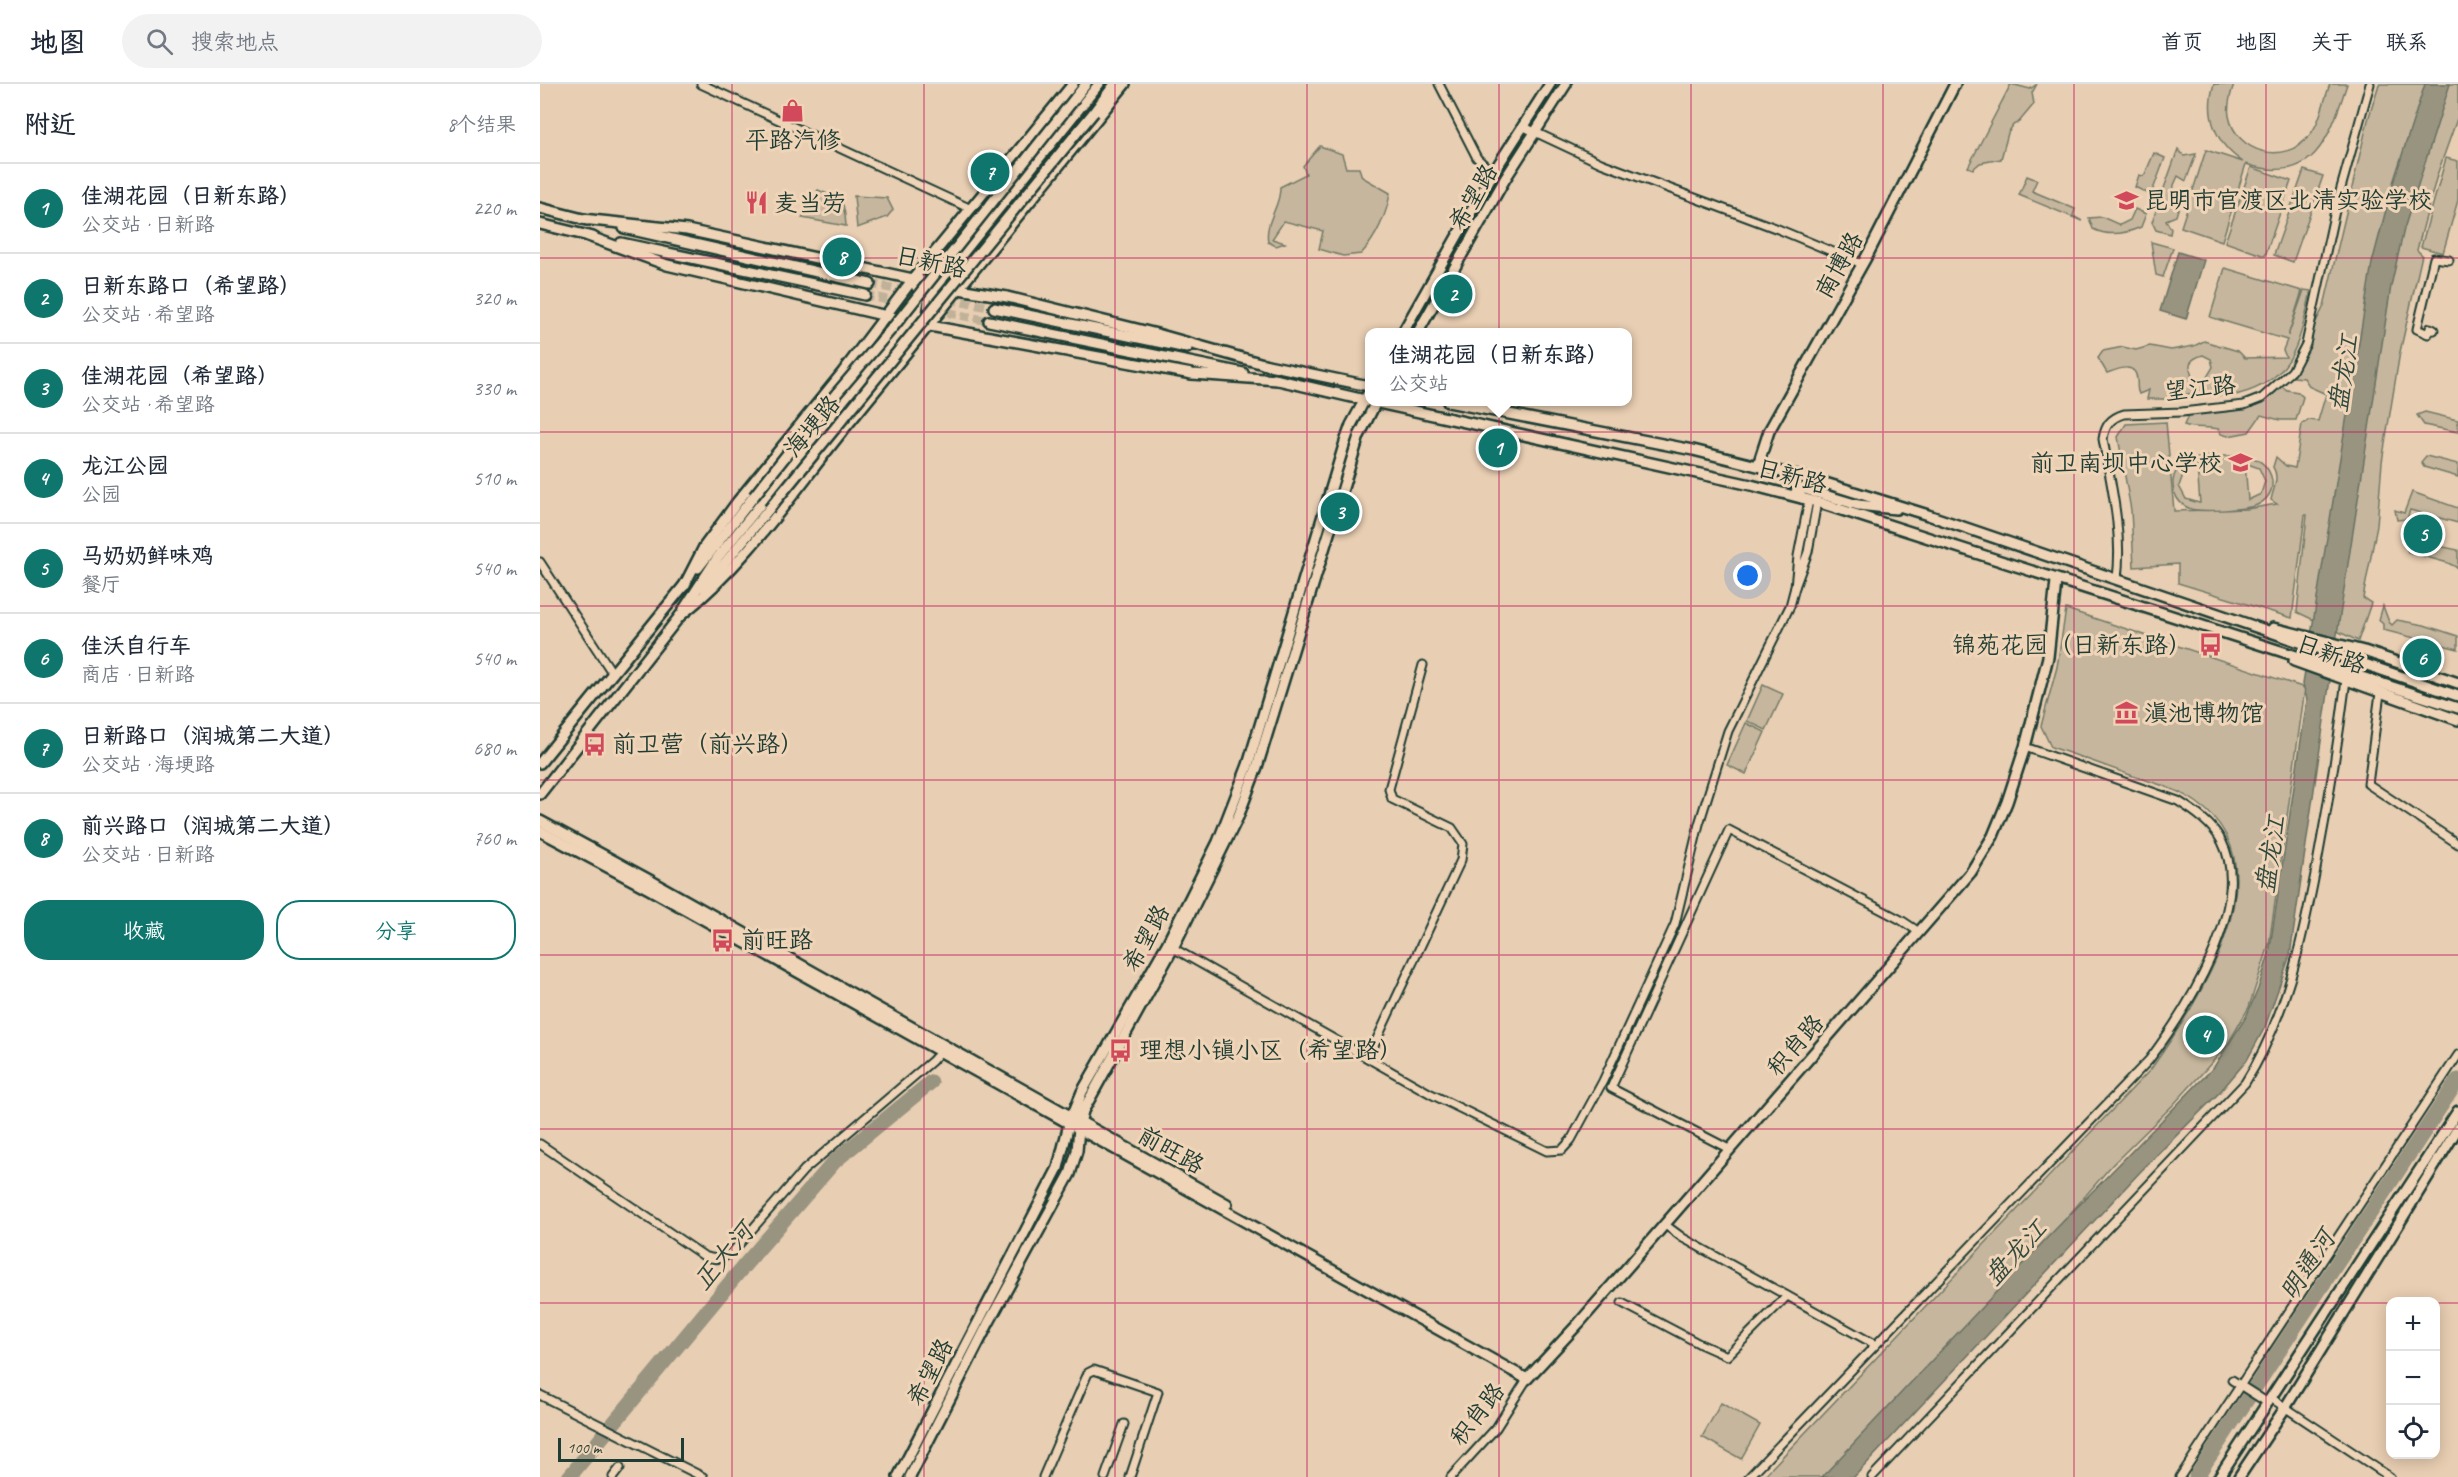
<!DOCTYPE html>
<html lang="zh">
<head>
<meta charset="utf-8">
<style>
	body { margin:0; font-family:Caveat,"LXGW WenKai TC",sans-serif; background:#f2f2f3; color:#1f2937 }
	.controls { position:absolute; right:18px; bottom:18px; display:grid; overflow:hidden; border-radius:12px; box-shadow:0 3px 15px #0003 }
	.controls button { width:54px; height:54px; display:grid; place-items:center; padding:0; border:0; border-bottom:2px solid #e0e1e3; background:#fff; color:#1f2937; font:30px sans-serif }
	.scale { position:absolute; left:18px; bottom:15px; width:126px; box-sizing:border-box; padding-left:6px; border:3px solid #1f3d34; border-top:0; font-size:16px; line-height:21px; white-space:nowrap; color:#1f3d34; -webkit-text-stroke:4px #f0d4b7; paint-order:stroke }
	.you { position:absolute; left:1208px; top:492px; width:21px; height:21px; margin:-15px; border:4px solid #fff; border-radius:50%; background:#1a73e8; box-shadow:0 0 0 9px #1a73e833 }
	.badge { display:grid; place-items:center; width:39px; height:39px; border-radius:50%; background:#0f766e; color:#fff; font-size:20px; font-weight:700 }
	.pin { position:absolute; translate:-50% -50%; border:3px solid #fff; box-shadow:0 2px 6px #0006 }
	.popup { position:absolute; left:825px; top:244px; width:267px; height:78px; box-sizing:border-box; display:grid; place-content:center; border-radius:12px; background:#fff; filter:drop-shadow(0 2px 4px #0005); font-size:20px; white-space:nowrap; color:#747a83 }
	.popup b { font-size:22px; color:#1f2937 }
	.popup::after { content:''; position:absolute; left:50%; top:100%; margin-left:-12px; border:12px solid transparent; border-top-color:#fff }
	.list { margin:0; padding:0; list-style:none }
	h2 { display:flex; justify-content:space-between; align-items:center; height:78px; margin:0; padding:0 24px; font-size:26px }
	h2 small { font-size:20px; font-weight:400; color:#747a83 }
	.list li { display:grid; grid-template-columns:39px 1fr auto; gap:18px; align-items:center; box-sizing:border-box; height:90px; padding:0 24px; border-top:2px solid #e0e1e3 }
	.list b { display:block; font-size:22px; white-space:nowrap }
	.list p { margin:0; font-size:20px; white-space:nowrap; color:#747a83 }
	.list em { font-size:20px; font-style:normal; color:#747a83 }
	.actions { display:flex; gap:12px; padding:18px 24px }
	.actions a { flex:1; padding:14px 0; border:2px solid #0f766e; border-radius:24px; text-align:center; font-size:21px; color:#0f766e }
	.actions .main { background:#0f766e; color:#fff }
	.icon { flex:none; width:33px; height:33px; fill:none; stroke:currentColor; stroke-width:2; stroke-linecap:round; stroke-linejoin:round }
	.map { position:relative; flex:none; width:1918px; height:1393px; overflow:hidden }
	header { display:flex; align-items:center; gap:36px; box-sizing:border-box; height:84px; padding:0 30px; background:#fff; border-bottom:2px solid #e0e1e3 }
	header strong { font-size:28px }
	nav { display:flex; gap:33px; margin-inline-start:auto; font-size:21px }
	.search { width:420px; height:54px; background:#f2f2f3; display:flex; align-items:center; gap:15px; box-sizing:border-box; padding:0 21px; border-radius:33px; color:#747a83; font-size:22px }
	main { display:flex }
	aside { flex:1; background:#fff }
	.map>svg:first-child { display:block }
	.green { fill:#c6b69d; stroke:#727a68; stroke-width:1.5; fill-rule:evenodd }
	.water { fill:#989480; stroke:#687162; stroke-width:1.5 }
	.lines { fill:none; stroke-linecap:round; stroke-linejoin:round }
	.river { stroke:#989480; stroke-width:15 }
	.secondary-tunnel { stroke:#c0b199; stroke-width:9; stroke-dasharray:9 4.5; stroke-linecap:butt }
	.street-casing { stroke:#1f3d34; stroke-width:11 }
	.secondary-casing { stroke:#1f3d34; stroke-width:14 }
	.street { stroke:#f0d4b7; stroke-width:7 }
	.secondary { stroke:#f0d4b7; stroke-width:9 }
	.secondary-bridge-casing { stroke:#1f3d34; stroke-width:14; stroke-linecap:butt }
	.secondary-bridge { stroke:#f0d4b7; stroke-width:9 }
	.grid { fill:none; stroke:#c2185b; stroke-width:1.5; stroke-opacity:0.55 }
	.labels { text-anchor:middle; stroke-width:6; stroke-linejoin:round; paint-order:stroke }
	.poi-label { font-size:24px; fill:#1f3d34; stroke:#f0d4b7; text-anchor:start }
	.street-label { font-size:24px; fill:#1f3d34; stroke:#f0d4b7 }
	.water-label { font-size:26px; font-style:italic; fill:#314a3f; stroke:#f0d4b7 }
</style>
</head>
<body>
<header>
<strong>地图</strong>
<div class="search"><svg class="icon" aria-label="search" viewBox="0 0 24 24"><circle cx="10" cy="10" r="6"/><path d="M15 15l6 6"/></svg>搜索地点</div>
<nav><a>首页</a><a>地图</a><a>关于</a><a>联系</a></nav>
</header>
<main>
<aside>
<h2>附近<small>8个结果</small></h2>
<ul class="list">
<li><span class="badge">1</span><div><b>佳湖花园（日新东路）</b><p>公交站 · 日新路</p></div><em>220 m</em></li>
<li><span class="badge">2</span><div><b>日新东路口（希望路）</b><p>公交站 · 希望路</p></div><em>320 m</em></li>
<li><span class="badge">3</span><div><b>佳湖花园（希望路）</b><p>公交站 · 希望路</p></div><em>330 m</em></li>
<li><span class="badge">4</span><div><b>龙江公园</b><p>公园</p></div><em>510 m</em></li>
<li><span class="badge">5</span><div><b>马奶奶鲜味鸡</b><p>餐厅</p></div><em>540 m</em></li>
<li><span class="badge">6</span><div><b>佳沃自行车</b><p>商店 · 日新路</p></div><em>540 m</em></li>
<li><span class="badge">7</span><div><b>日新路口（润城第二大道）</b><p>公交站 · 海埂路</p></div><em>680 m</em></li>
<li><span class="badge">8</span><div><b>前兴路口（润城第二大道）</b><p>公交站 · 日新路</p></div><em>760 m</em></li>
</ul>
<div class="actions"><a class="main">收藏</a><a>分享</a></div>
</aside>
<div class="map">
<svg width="1918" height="1393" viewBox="0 0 1918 1393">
	<rect width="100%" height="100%" fill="#e8ceb2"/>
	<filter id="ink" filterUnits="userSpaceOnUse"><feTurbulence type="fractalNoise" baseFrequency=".0167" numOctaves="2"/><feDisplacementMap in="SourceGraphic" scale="12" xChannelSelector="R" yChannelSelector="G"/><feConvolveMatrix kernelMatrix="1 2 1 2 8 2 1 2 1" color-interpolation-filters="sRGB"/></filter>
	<g filter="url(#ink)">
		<g class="green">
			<path d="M1471 0 1490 5 1497 0 1492 9 1494 20 1479 38 1473 41 1468 49 1461 75 1440 79 1433 85 1428 83Z"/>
			<path d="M1674 0H1694C1690 11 1687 21 1689 32 1696 69 1745 82 1769 52 1780 39 1784 16 1790 0H1807C1790 52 1775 103 1706 80L1682 157 1641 143 1666 66 1703 78C1676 60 1664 32 1674 0Z"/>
			<path d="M1839 0H1918V32L1897 91 1877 166 1882 171 1860 268 1842 378 1837 441 1823 514 1831 519 1818 557 1757 528 1767 431H1765L1752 534 1638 499V480L1594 483 1591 426 1578 353 1586 340 1626 338 1634 427 1707 425 1737 420 1731 416C1733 405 1740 394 1733 383L1736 373 1746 382 1755 384 1762 340 1769 336 1778 337 1786 310 1770 303 1764 294 1754 293 1757 275 1784 222 1828 36Z"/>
			<path d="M780 62 802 70 806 84H819L822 93 850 109C847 130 836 154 821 170L803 172 779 165 783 147 744 137 732 155 745 159 736 162 728 158C724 137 741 123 740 103L766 90 763 82Z"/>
			<path d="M1638 65 1644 72 1656 70 1646 97 1638 92 1634 101 1633 110 1641 115 1636 132 1626 136 1631 145 1630 150 1616 146 1612 138Z"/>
			<path d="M1614 69 1625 74 1611 111 1595 103 1599 91 1603 92 1605 90Z"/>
			<path d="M1906 74 1918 77V116L1903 169 1881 163Z"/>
			<path d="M1711 83 1751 97 1725 172 1685 158Z"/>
			<path d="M1764 86 1783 92 1753 178 1734 171Z"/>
			<path d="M1487 92 1497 96 1492 107 1535 125 1533 132 1542 137 1479 111Z"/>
			<path d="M278 106C303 117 304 113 306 142L262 134Z"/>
			<path d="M314 112 347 114 353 126 347 133 317 144Z"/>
			<path d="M1595 125 1606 130 1601 143C1585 150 1569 153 1553 145L1549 134 1562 133 1580 141 1590 136Z"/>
			<path d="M1611 158 1633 164 1623 193 1616 191Z"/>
			<path d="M1685 184 1762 207 1748 252 1764 206 1771 207C1760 256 1754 296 1699 310 1687 314 1670 310 1657 310L1673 283 1671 275 1663 271C1638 278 1657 290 1653 309L1625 315H1607L1609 306 1599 310C1596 304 1598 302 1597 296 1596 277 1578 285 1567 289L1558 274 1563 267 1583 263 1596 266 1610 262 1631 266 1654 262 1664 257 1698 267 1705 274 1746 273 1743 266 1747 256 1670 233Z"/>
			<path d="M1737 299 1747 306 1758 308 1763 313 1756 336H1740L1721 331 1709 348 1688 352 1681 350 1679 345C1666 342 1656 345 1644 341L1649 330 1708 324Z"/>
			<path d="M1885 328 1918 336V348L1884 341 1877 331Z"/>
			<path d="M1705 372C1730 374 1744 406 1719 420 1709 426 1662 428 1651 425 1645 423 1640 419 1637 414 1633 407 1632 399 1634 392 1643 367 1684 373 1705 372ZM1705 379 1719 384 1725 397 1721 410 1708 416ZM1657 382 1660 419H1659L1646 415 1639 402 1644 388Z"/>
			<path d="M1886 372 1918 380V393L1884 383 1881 378Z"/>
			<path d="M1872 408 1918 424V439L1870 426 1867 435 1857 436 1855 426 1864 429Z"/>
			<path d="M1866 455 1918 466V484L1908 479 1868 468 1864 458Z"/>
			<path d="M1843 522 1849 538 1852 541 1857 536 1884 541 1918 552V565L1843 546V540L1839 536Z"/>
			<path d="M1526 525 1765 604 1729 861 1709 923 1686 963 1633 1021 1572 1081 1509 1154 1285 1393H1223L1611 985C1657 920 1749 782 1656 718 1637 705 1615 699 1593 692 1566 682 1539 672 1511 663L1501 642 1517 583Z"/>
			<path d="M1223 601 1243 610 1226 646 1207 637Z"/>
			<path d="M1206 639 1225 648 1206 690 1187 681Z"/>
			<path d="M1181 1319 1220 1341 1201 1375 1162 1353Z"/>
		</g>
		<g class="water">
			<path d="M1885 0H1910L1864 145 1851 202 1788 609 1750 871 1725 943 1707 976 1680 1008 1601 1087 1314 1393H1282L1506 1155 1674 983 1706 933 1718 905 1729 870 1767 616 1763 600 1832 179 1853 99Z"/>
			<path d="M1638 168 1664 176 1646 235 1620 227Z"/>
		</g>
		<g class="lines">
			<g class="river">
				<path d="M29 1393 203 1183 295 1077 391 998"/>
				<path d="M1656 1393 1918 996"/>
			</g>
			<g class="secondary-tunnel">
				<path d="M330 200 454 224"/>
				<path d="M325 211 376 222"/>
				<path d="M395 226 449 237"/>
			</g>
			<defs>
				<g id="street">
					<path d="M161 0 431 125"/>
					<path d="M899 0 937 74 953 89"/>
					<path d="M982 42 1061 79 1238 145 1322 180"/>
					<path d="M1894 246 1890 244 1888 250 1877 245 1894 174 1909 176"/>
					<path d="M1269 416 1258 472 1255 503 1268 468 1277 418"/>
					<path d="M0 478 73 590"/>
					<path d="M1577 495C1583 447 1571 401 1563 355 1565 341 1571 334 1584 330L1642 328 1704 321 1722 314 1752 287 1766 260 1796 122 1830 0"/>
					<path d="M1840 609 1828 700 1918 760"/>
					<path d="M633 864 891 1010 1007 1067 1022 1066 1031 1056 1063 997 1135 840 1159 740 1188 647 1250 522 1255 503"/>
					<path d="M828 974 921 776 923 760 912 744 852 715 849 705 883 581"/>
					<path d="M0 1060 164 1172C178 1177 184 1175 194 1166L264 1086 392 977 400 968"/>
					<path d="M1189 1065 1071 1004 1189 746 1361 836 1379 848"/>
					<path d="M1124 1140 1143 1154 1334 1260"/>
					<path d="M1082 1219 1160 1260 1187 1272 1247 1212"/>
					<path d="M1692 1296 1728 1319"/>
					<path d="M0 1311 163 1393"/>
					<path d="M1731 1314 1850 1393"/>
					<path d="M73 1393 80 1384"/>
					<path d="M503 1393 548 1289 554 1286 618 1308 590 1393"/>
					<path d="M565 1393 584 1340"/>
					<path d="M911 1393 956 1344 987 1295"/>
					<path d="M1209 1393 1609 976C1646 927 1714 821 1682 758 1673 740 1654 727 1638 717L1485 663"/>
					<path d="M1332 1393 1705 999C1745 936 1762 858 1776 785 1788 722 1798 659 1806 596"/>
					<path d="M1640 1393 1918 971"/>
				</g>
				<g id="secondary">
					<path d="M535 14 546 0"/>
					<path d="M554 28 575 0"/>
					<path d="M0 124 47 136"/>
					<path d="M42 135 147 146 419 205 467 213 617 250 727 281"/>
					<path d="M0 140 53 153"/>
					<path d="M84 144 330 200"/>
					<path d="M48 152 127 181 390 242 652 290 738 296"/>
					<path d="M81 159 325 211"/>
					<path d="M454 224 647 264"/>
					<path d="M388 235 389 215 398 200 559 0"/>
					<path d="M449 237 703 289"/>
					<path d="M863 248 953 89 1010 0"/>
					<path d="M878 248 965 95 1026 0"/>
					<path d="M723 280 829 302"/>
					<path d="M734 295 829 317"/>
					<path d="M834 318 1211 401 1277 418 1918 624"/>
					<path d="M908 318 1153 366 1282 398 1388 431 1918 612"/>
					<path d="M1218 381 1229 347 1328 170 1415 0"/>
					<path d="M1262 414 1256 408 1258 403 1318 421 1356 425"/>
					<path d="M158 484 214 412"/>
					<path d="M144 502 164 463 198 417 303 288 373 195 533 0"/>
					<path d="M164 504 229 425"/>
					<path d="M144 525 178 473 377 227 380 210 373 195"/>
					<path d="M140 532C210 476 257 402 313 334 403 223 495 112 585 0"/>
					<path d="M1733 544 1824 567 1918 599"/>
					<path d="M1754 577 1918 636"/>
					<path d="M0 679 146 499"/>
					<path d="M0 710 143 528"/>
					<path d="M0 737 113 798 687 1120"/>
					<path d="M0 747 109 805 987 1295 1039 1239 1431 788 1453 752 1467 718 1485 663 1508 573 1516 497"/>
					<path d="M358 1393 518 1084 529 1040 542 1008 627 860 678 758 708 681 805 358 811 341 829 308"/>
					<path d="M370 1393 448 1240 530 1090 537 1067 539 1044 543 1027 633 864 698 733 717 683 819 352 836 318"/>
					<path d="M1679 1393 1918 1027"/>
					<path d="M1699 1393 1745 1324 1918 1044"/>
				</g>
			</defs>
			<use href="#street" class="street-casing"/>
			<use href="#secondary" class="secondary-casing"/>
			<use href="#street" class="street"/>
			<use href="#secondary" class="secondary"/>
			<defs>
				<g id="secondary-bridge">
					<path d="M214 412 274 336 354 242 535 14"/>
					<path d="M229 425 554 28"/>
				</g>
			</defs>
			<use href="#secondary-bridge" class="secondary-bridge-casing"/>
			<use href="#secondary-bridge" class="secondary-bridge"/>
		</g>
	</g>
	<path class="grid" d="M192 0V1393M384 0V1393M575 0V1393M767 0V1393M959 0V1393M1151 0V1393M1343 0V1393M1534 0V1393M1726 0V1393M0 174H1918M0 348H1918M0 522H1918M0 696H1918M0 871H1918M0 1045H1918M0 1219H1850M1896 1219H1918"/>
	<defs>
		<symbol id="shop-bare" viewBox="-9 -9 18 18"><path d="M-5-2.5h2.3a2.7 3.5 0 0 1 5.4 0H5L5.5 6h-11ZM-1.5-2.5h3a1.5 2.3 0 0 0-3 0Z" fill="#d1495b" stroke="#f0d4b7" stroke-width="2.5" paint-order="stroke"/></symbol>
		<symbol id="school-bare" viewBox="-9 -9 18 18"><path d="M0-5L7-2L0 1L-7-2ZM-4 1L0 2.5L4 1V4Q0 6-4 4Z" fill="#d1495b" stroke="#f0d4b7" stroke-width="2.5" paint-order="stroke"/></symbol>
		<symbol id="restaurant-bare" viewBox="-9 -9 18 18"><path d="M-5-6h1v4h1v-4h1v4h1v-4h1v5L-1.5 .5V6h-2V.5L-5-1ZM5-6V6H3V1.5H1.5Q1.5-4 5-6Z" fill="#d1495b" stroke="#f0d4b7" stroke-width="2.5" paint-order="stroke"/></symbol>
		<symbol id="bus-bare" viewBox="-9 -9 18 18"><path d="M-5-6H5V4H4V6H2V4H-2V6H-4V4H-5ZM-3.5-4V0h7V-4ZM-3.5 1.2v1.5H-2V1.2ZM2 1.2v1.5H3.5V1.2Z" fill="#d1495b" stroke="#f0d4b7" stroke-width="2.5" paint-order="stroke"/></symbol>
		<symbol id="museum-bare" viewBox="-9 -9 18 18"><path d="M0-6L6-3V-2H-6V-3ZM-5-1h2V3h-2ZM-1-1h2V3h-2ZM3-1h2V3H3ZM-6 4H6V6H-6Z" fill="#d1495b" stroke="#f0d4b7" stroke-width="2.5" paint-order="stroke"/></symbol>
	</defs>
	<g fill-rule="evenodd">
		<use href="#shop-bare" x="236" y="10" width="33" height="33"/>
		<use href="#school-bare" x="1570" y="100" width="33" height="33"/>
		<use href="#restaurant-bare" x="200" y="102" width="33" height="33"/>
		<use href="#school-bare" x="1684" y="362" width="33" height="33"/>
		<use href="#bus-bare" x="1654" y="544" width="33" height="33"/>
		<use href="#museum-bare" x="1570" y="612" width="33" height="33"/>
		<use href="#bus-bare" x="38" y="644" width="33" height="33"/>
		<use href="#bus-bare" x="166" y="840" width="33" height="33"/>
		<use href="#bus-bare" x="564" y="950" width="33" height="33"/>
	</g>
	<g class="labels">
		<g class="poi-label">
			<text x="253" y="64" text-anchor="middle">平路汽修</text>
			<text x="1604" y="124">昆明市官渡区北清实验学校</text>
			<text x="234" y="127">麦当劳</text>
			<text x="1682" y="387" text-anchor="end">前卫南坝中心学校</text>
			<text x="1652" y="569" text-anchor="end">锦苑花园（日新东路）</text>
			<text x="1604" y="637">滇池博物馆</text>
			<text x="72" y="668">前卫营（前兴路）</text>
			<text x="201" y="864">前旺路</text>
			<text x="599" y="974">理想小镇小区（希望路）</text>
		</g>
		<g class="street-label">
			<text transform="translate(933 113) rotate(-60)" y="8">希望路</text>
			<text transform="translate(391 178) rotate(12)" y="8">日新路</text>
			<text transform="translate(1299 181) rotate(-61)" y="8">南博路</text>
			<text transform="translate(1660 304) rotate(-6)" y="8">望江路</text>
			<text transform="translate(272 342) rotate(-50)" y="8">海埂路</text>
			<text transform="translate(1252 392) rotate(15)" y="8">日新路</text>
			<text transform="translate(1791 570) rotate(20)" y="8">日新路</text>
			<text transform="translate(606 854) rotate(-62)" y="8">希望路</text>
			<text transform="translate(1255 961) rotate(-49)" y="8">积肖路</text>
			<text transform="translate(631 1066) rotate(29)" y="8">前旺路</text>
			<text transform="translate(390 1288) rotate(-63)" y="8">希望路</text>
			<text transform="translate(937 1330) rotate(-52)" y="8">积肖路</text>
		</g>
		<g class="water-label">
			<text transform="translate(1803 289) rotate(-81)" y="9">盘龙江</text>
			<text transform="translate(1730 770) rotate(-81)" y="9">盘龙江</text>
			<text transform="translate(1475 1168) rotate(-47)" y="9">盘龙江</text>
			<text transform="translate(183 1172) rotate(-50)" y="9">正大河</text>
			<text transform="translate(1767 1181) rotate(-57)" y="9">明通河</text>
		</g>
	</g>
</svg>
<div class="controls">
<button>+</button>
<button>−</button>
<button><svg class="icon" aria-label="locate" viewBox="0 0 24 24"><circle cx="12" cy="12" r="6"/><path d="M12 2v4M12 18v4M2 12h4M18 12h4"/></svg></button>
</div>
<div class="scale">100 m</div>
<div class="you"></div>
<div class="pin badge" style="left:958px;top:364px">1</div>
<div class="popup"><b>佳湖花园（日新东路）</b>公交站</div>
<div class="pin badge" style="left:913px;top:210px">2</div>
<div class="pin badge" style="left:800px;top:428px">3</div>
<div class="pin badge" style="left:1665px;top:951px">4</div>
<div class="pin badge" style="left:1883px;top:450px">5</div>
<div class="pin badge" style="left:1882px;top:574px">6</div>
<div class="pin badge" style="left:450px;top:88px">7</div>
<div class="pin badge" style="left:302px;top:173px">8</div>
</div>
</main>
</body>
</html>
